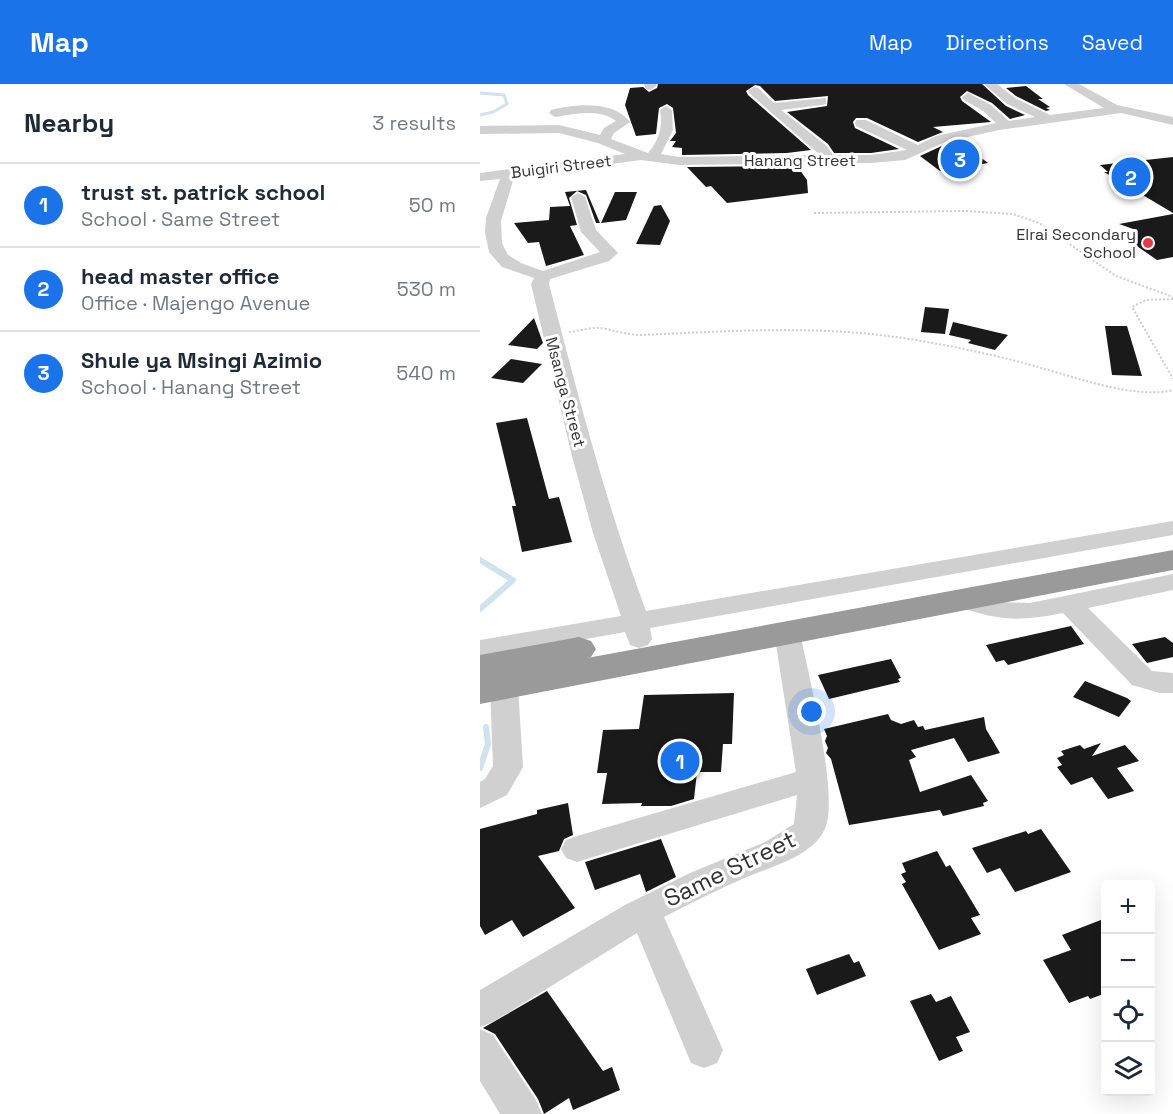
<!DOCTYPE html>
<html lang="en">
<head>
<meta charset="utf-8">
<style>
	body { margin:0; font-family:"Space Grotesk",sans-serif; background:#f2f2f3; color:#1f2937 }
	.controls { position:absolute; right:18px; bottom:18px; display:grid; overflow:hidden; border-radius:6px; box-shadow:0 6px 24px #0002 }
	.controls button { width:54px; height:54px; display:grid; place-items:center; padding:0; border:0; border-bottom:2px solid #e0e1e3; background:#fff; color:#1f2937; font:30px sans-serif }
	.you { position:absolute; left:332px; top:628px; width:21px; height:21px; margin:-15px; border:4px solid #fff; border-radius:50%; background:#1a73e8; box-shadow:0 0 0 9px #1a73e833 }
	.badge { display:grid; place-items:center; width:39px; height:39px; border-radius:50%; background:#1a73e8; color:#fff; font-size:20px; font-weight:700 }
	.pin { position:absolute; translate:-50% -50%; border:3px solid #fff; box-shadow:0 2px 6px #0006 }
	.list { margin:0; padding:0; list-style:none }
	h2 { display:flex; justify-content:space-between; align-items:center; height:78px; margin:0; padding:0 24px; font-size:26px }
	h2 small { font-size:20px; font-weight:400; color:#747a83 }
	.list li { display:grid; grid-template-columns:39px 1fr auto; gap:18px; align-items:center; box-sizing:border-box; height:84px; padding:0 24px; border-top:2px solid #e0e1e3 }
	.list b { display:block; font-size:22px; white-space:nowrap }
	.list p { margin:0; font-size:20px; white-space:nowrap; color:#747a83 }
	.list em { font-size:20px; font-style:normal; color:#747a83 }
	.icon { flex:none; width:33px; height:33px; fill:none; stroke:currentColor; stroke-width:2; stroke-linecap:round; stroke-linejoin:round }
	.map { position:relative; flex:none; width:693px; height:1030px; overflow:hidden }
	header { display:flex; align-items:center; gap:36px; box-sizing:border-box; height:84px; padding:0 30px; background:#1a73e8; color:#fff }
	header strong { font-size:28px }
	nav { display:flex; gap:33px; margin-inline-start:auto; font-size:21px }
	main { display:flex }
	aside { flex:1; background:#fff }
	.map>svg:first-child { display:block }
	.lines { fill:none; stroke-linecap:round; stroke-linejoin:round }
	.stream-far1 { stroke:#cfe2ee; stroke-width:3 }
	.stream { stroke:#cfe2ee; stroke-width:6 }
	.building { fill:#1a1a1a }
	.path { stroke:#cdcdcd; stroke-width:2; stroke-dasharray:2 2; stroke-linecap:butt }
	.minor { fill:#d0d0d0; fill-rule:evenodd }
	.highway { fill:#9a9a9a; fill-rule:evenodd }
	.poi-dot { fill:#e63946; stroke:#fff; stroke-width:2 }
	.labels { text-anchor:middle; stroke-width:6; stroke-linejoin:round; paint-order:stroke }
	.far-street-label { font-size:16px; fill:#333; stroke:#fff }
	.far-poi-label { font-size:16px; fill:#333; stroke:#fff; text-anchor:end }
	.near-street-label { font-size:24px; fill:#333; stroke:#fff }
</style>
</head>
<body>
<header>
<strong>Map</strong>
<nav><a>Map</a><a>Directions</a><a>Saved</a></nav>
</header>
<main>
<aside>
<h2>Nearby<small>3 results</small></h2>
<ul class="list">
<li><span class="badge">1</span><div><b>trust st. patrick school</b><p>School · Same Street</p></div><em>50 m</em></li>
<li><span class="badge">2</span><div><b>head master office</b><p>Office · Majengo Avenue</p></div><em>530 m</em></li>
<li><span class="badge">3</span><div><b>Shule ya Msingi Azimio</b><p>School · Hanang Street</p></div><em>540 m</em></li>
</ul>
</aside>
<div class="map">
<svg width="693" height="1030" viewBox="0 0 693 1030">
	<rect width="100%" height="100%" fill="#fff"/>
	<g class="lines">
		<path class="stream-far1" d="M0 9 24 11 27 20 13 28 0 31"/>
		<g class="stream">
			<path d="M0 476 33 496 0 525"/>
			<path d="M0 684 8 660 6 643"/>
		</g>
	</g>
	<g class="building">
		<path d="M178 0H502L526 22 545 31 530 35 512 19 487 7 480 13 482 17 511 38 453 43 463 48 438 58 387 34H376L373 38 375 44 419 65 391 69H354L348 60 307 28 347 22 348 12 295 17 280 2 275 1 266 7 268 11 331 66 307 69 202 71V64L192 63 196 57H190L196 49 193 24 187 20 179 24 176 50 156 52 145 21 150 4 163 3 169 8 177 4Z"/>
		<path d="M546 2 563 15H558L570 23 566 24 570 26 566 27 536 12 526 4Z"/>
		<path d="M479 57 508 79 460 87 440 72 466 60Z"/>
		<path d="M693 73V129L624 88H628L620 81Z"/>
		<path d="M317 82 327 96 328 109 247 119 231 102 226 103 207 83Z"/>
		<path d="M106 106 120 139H116L106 111 97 107 89 114 97 141 90 142 104 171 66 182 59 158 48 159 34 139 69 136 70 123 90 122 85 108Z"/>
		<path d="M135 108H157L146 136 121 139Z"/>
		<path d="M181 121 190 137 180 161 156 160 174 122Z"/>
		<path d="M693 130V173L677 176 638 149 656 146 639 140Z"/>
		<path d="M445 223 469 225 465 250 441 248Z"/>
		<path d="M54 234 63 259 57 265 28 261Z"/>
		<path d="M473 238 528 251 515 266 488 259 491 256 469 251Z"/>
		<path d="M625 242H647L662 292 632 291Z"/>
		<path d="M31 275 62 280 43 299 11 294Z"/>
		<path d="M47 334 69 415 79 413 92 458 42 468 32 422H36L16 339Z"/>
		<path d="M591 542 604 560 539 578 528 581 524 576 516 578 506 561Z"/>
		<path d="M685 553 693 559V573L667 579 652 560Z"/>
		<path d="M411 575 421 594 418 595 420 598 349 615 338 591Z"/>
		<path d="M605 597 647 614 651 617 639 633 593 613Z"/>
		<path d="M254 609 252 660H243L241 688H217L214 715 191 722H161L162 719 122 720 127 689H117L123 646 159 645 164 611Z"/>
		<path d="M408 630 411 636 421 640 434 636 438 643 443 642 445 646 504 633 506 645 520 669 488 678 474 654 431 666 436 673 429 676 440 708 491 691 508 717 503 719 504 722 463 732 460 726 369 741 351 675 346 669 348 664 345 657 347 652 344 645Z"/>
		<path d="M621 659 612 672 645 661 659 677 637 684 654 707 628 715 612 693 591 701 577 683 582 681 577 674 584 671 581 667 600 661 604 665Z"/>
		<path d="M88 719 93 751 84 755 79 767 58 772 95 824 43 853 32 836 5 851 0 842V745L57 730V726Z"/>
		<path d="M561 745 591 788 535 808 520 784 507 789 492 764 546 747 548 750Z"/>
		<path d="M181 755 196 793 166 808 160 790 115 806 105 778Z"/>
		<path d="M457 767 466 783 470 781 500 831 491 834 501 850 459 866 422 800 426 798 421 790 426 788 422 779Z"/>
		<path d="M626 834V909L610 915 608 912 589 919 563 876 591 866 582 851Z"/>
		<path d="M369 870 374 879 379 877 386 892 337 911 326 885Z"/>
		<path d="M67 907 123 987 132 983 140 1006 93 1026 89 1014 64 1030 58 1015 15 950 3 944Z"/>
		<path d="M451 910 456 918 471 912 490 948 476 953 483 967 459 977 430 917Z"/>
	</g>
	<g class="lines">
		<g class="path">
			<path d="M334 129 485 127 533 130 559 139 636 192 693 213"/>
			<path d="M693 215 666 216 652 223 693 295"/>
			<path d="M89 248C99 247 111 243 120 244 134 246 147 251 161 251 254 247 348 240 441 257 483 264 524 273 565 285 600 295 657 315 693 306"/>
		</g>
		<g class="minor">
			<path d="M164 0H176V2L170 6 166 5Z"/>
			<path d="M504 0H517L535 14 570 31 624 24 584 0H599L637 21 693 33V41L641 29 519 46 465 58 425 76 391 79 199 81 161 76 34 93 21 137 22 159 28 171 41 179 63 187 120 168 101 148 91 113 98 109 105 113 116 146 138 169 129 177 70 195 69 200C98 311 126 420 166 527L693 437V451L170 544 172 555 168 561 159 564 150 561 145 548 0 574V556L141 532 113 449 92 372 51 200 54 194 22 183 9 168 5 148 6 134 20 95 0 97V89L145 70 118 59 79 49 0 50V42L79 41 120 51 124 44 136 37C120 24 94 30 75 33L69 29 71 26C95 20 133 16 150 38L134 49 131 55 168 69C179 56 183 43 180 26L186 22 192 26 193 46 181 70 199 73 340 71 270 10 268 7 274 3 278 4 294 19 346 14V20L342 21 301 26 347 62 353 71H391L427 66 376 42 375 39 376 36H386L438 61 456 52 516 39 503 27 484 16 482 13 488 9 511 21 529 37 555 33 527 20Z"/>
			<path d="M693 490V506L608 524 672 587 693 589V609H680L652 601 583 529C536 538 519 537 474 521L470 515 474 509 483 507 516 518 550 519Z"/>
			<path d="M307 539 316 542 320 548C328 590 358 706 346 742 343 751 336 759 329 764 311 778 288 784 267 793 239 805 211 819 184 833L243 966 237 979 224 984 211 979 157 849 13 938 0 943V906L145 821 210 789 285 758 314 740 317 711 97 778 86 774 81 765 86 756 97 752 316 688 294 548 298 542Z"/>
			<path d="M24 593 34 596 38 603 43 683 27 711 0 724V698L5 695 13 682 10 603 14 596Z"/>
			<path d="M0 945 13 951 56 1016 62 1030H20L0 997Z"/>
		</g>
		<path class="highway" d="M693 466V486L0 620V571L99 553 111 557 116 565 111 573 107 574Z"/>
	</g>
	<circle class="poi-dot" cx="668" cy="159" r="6"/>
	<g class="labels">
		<g class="far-street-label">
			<text x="320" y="82">Hanang Street</text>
			<text transform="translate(81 82) rotate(-7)" y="6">Buigiri Street</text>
			<text transform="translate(86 308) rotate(75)" y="6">Msanga Street</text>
		</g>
		<g class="far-poi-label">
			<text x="656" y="156">Elrai Secondary<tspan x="656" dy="18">School</tspan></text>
		</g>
		<g class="near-street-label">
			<text transform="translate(250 785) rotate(-26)" y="8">Same Street</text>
		</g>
	</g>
</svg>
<div class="controls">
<button>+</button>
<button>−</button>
<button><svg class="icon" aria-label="locate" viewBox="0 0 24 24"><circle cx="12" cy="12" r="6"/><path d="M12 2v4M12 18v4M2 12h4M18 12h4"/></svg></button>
<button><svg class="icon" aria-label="layers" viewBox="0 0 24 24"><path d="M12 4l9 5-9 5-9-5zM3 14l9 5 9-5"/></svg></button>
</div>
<div class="you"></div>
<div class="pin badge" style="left:200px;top:677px">1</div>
<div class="pin badge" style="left:651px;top:93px">2</div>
<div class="pin badge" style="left:480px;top:75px">3</div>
</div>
</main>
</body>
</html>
